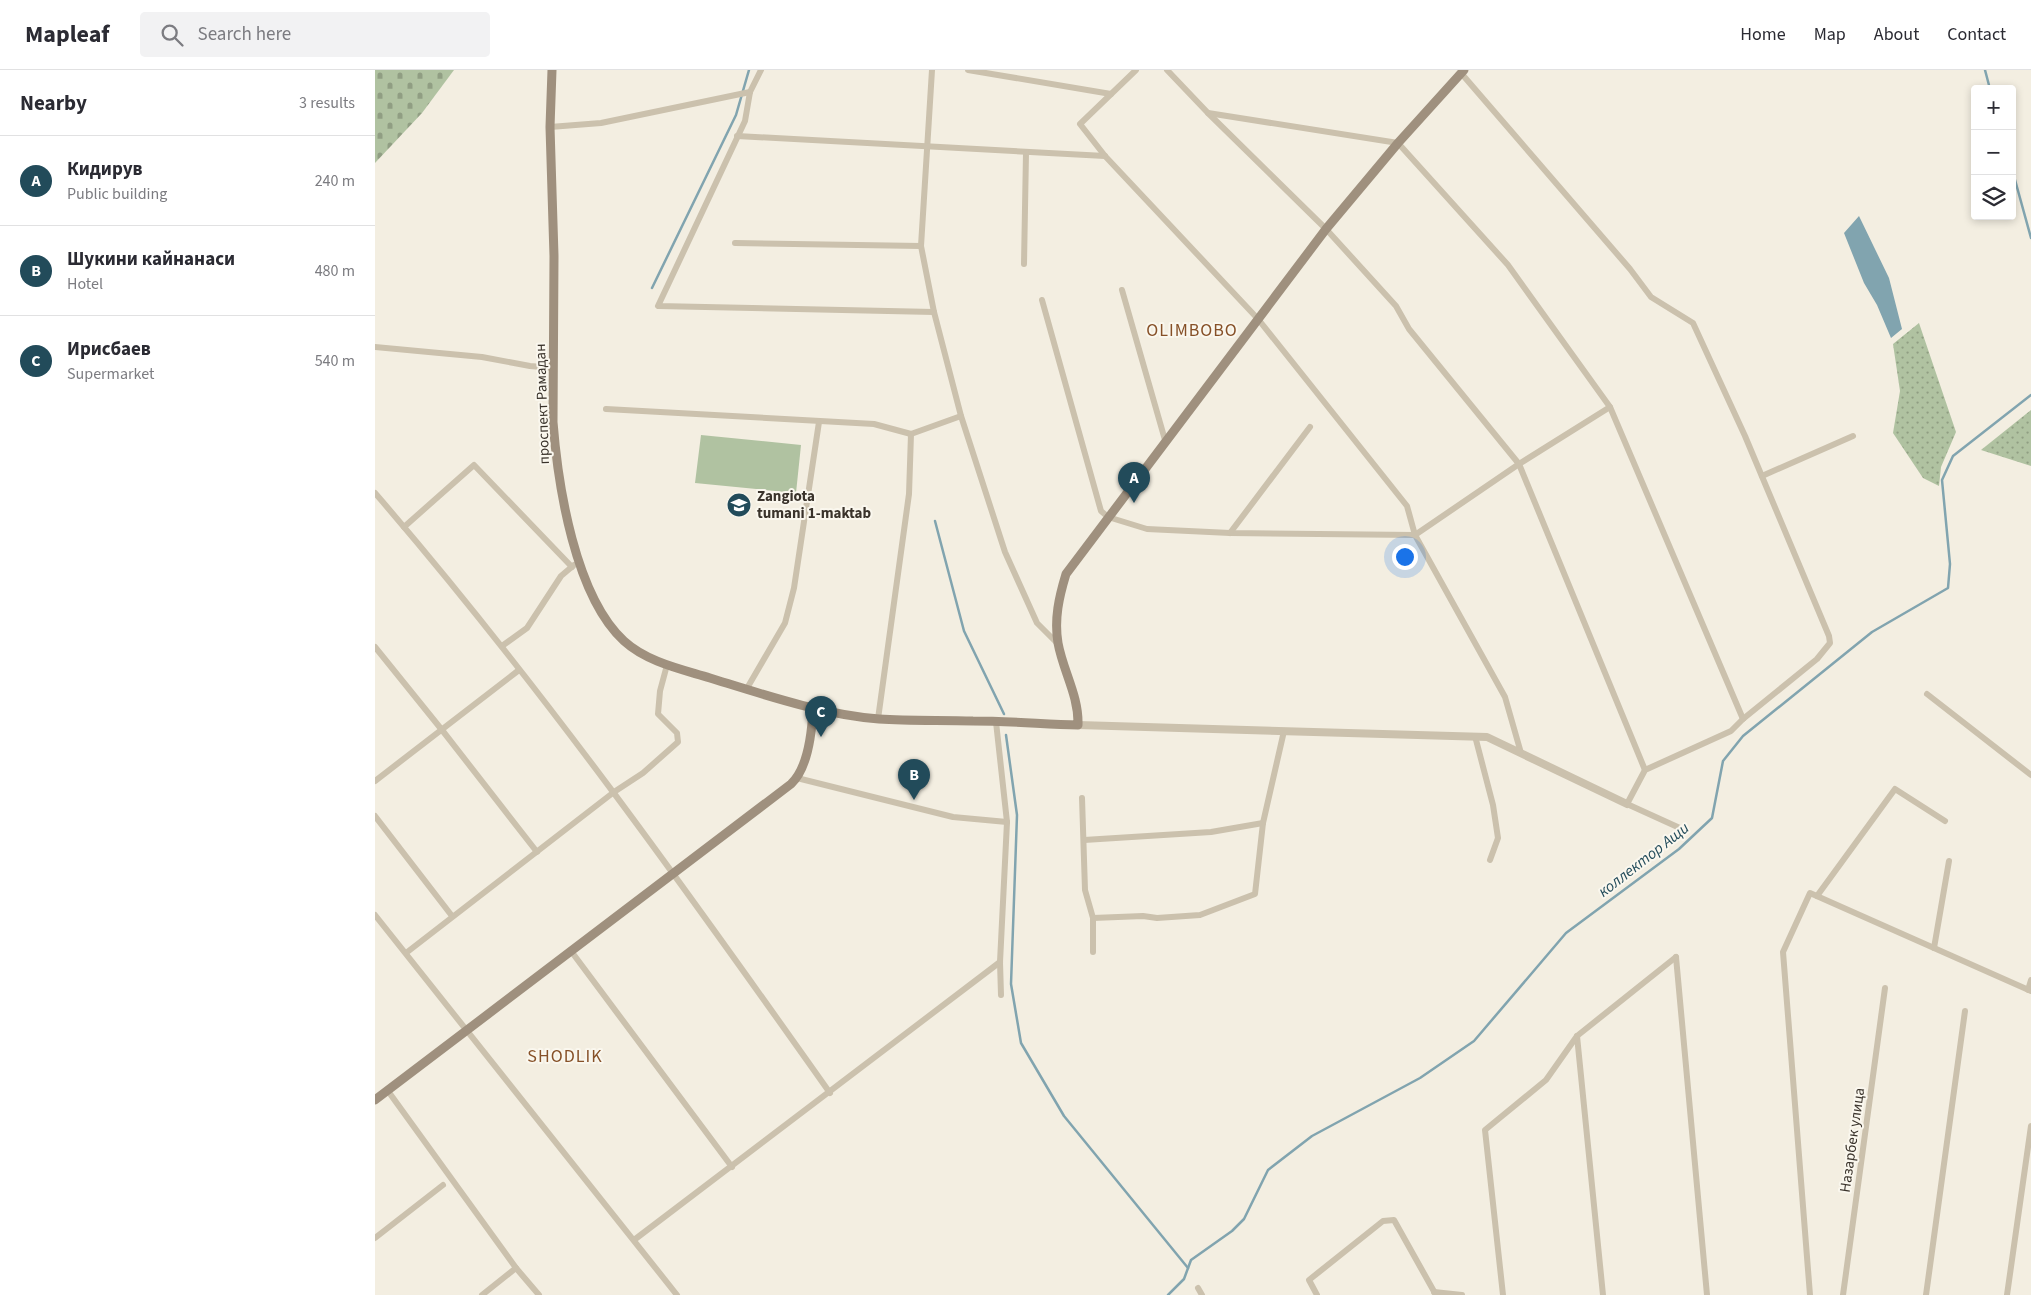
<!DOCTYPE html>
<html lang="en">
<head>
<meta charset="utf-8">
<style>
	body { margin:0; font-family:"Source Sans 3",sans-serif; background:#f2f2f3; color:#2b2b33 }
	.controls { position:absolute; right:15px; top:15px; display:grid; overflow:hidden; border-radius:5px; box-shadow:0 2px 8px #0003 }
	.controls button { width:45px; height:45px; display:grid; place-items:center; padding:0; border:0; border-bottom:1px solid #e1e1e2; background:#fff; color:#2b2b33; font:25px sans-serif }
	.you { position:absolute; left:1029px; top:486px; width:18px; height:18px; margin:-12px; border:4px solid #fff; border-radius:50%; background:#1a73e8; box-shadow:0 0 0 8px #1a73e833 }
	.badge { display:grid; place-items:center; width:32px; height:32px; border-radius:50%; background:#224b5a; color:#fff; font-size:16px; font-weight:700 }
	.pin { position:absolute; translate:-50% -41px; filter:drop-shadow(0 1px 2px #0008) }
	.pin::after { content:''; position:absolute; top:26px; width:18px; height:15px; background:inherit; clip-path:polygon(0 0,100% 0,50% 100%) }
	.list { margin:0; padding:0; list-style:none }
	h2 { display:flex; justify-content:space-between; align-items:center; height:65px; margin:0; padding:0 20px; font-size:21px }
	h2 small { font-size:16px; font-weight:400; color:#7c7c81 }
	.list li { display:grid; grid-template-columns:32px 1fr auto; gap:15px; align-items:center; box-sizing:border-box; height:90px; padding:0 20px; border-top:1px solid #e1e1e2 }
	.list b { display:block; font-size:19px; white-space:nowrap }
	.list p { margin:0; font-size:16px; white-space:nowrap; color:#7c7c81 }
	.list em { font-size:16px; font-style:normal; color:#7c7c81 }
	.icon { flex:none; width:28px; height:28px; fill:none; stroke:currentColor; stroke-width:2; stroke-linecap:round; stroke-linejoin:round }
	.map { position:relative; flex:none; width:1656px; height:1225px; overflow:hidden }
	header { display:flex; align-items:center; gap:30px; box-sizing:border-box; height:70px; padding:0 25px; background:#fff; border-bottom:1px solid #e1e1e2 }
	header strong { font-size:24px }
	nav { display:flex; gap:28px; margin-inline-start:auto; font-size:18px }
	.search { width:350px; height:45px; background:#f2f2f3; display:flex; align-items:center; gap:12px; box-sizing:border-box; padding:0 18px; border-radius:5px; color:#7c7c81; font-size:19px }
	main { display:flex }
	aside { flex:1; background:#fff }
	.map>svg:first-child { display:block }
	.grass { fill:url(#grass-dots) }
	.cemetery { fill:url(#cemetery-stones) }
	.pitch { fill:#b0c2a1 }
	.water { fill:#81a4af }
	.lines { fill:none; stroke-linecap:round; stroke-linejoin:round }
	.stream { stroke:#81a4af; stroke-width:2.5 }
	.minor { stroke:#cbc1ad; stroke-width:6 }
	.tertiary { stroke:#cbc1ad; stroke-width:8 }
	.secondary { stroke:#9f907e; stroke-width:9 }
	.labels { text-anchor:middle; stroke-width:4; stroke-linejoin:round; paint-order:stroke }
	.street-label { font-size:15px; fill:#3a332b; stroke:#faf7ee }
	.poi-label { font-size:15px; font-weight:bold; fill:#3a332b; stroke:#faf7ee; text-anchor:start }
	.water-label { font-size:16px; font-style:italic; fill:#224b5a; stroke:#faf7ee }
	.quarter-label { font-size:18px; letter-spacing:1px; fill:#865027; stroke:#faf7ee }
</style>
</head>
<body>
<header>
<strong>Mapleaf</strong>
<div class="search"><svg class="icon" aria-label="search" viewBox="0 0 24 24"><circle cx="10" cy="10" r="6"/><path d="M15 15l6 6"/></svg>Search here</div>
<nav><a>Home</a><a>Map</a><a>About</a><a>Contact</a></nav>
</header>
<main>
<aside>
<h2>Nearby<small>3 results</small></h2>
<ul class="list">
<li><span class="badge">A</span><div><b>Кидирув</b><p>Public building</p></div><em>240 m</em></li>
<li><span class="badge">B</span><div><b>Шукини кайнанаси</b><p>Hotel</p></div><em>480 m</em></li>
<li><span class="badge">C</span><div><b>Ирисбаев</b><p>Supermarket</p></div><em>540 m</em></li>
</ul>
</aside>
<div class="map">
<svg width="1656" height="1225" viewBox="0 0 1656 1225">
	<defs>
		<pattern id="grass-dots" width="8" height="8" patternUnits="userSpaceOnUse" patternTransform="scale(1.25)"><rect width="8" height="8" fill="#b0c2a1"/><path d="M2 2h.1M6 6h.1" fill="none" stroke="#909e83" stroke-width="1.8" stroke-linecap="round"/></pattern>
		<pattern id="cemetery-stones" width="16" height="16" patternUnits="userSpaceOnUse" patternTransform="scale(1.25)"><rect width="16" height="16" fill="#b0c2a1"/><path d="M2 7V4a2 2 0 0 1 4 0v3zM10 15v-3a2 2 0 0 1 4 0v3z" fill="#909e83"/></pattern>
	</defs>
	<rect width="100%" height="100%" fill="#f3eee1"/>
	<g class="grass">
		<path d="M1544 253 1581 362 1566 397 1564 416 1548 408 1518 363 1525 321 1518 274Z"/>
		<path d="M1656 340V396L1606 380Z"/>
	</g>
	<path class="cemetery" d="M0 0H79L47 43 0 93Z"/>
	<path class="pitch" d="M326 365 426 375 421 423 320 413Z"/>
	<path class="water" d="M1484 146 1514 208 1527 259 1516 268 1502 235 1489 213 1469 163Z"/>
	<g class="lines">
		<g class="stream">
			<path d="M1610 0 1615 19"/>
			<path d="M1637 99 1656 168"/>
			<path d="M277 218 361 45 374 0"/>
			<path d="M560 451 589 561 629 644"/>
			<path d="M631 665 642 745 636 914 646 973 689 1046 813 1198"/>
			<path d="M793 1225 809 1209 816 1190 857 1161 869 1149 893 1100 937 1066 1045 1008 1099 971 1191 863 1304 779 1337 748 1348 691 1368 666 1497 562 1573 518 1575 494 1567 410 1578 386 1656 325"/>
		</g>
		<g class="minor">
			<path d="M386 0 375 22 370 51 283 236 559 242"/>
			<path d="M557 0 546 176 559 242 586 346 630 482 662 553 683 574"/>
			<path d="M593 0 736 24"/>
			<path d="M761 0 705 54 730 86 883 249 1032 436 1040 465 1130 627 1146 683"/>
			<path d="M792 0 833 43 951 159 1021 236 1034 259 1144 394 1270 700"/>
			<path d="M1086 3 1255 199 1276 227 1318 253 1370 366 1454 566 1455 573 1442 589 1368 649 1356 661 1270 700 1252 734 1307 759"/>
			<path d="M833 43 1023 73 1133 195 1235 337 1368 649"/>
			<path d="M175 57 226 53 375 22"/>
			<path d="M362 66 730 86"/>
			<path d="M360 173 546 176"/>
			<path d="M649 194 651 83"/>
			<path d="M747 220 790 370"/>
			<path d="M667 230 726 441 733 447 772 459 855 463 1040 465 1144 394 1235 337"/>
			<path d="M0 277 107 287 155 296 179 298"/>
			<path d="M231 339 499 354 536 364 586 346"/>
			<path d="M1387 406 1478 366"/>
			<path d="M0 423C164 613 310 818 455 1023"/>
			<path d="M29 457 99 395 197 497"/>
			<path d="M855 463 935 357"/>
			<path d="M127 576 152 558 186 506 199 495"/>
			<path d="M0 577 67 660 162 782"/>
			<path d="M371 620 410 553 419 518 444 352"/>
			<path d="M1552 624 1656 705"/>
			<path d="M503 649 534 424 536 364"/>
			<path d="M621 652 632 752 625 892 626 925"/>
			<path d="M1100 666 1118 735 1123 768 1115 790"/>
			<path d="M422 708 578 747 632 752"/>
			<path d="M0 711 144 600"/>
			<path d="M707 728 710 820 718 848V882"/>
			<path d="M0 746 77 846"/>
			<path d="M709 770 836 762 888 753"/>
			<path d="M1442 826 1520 719 1570 751"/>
			<path d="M0 845 302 1225"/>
			<path d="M718 848 768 846 782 848 825 845 880 824 888 753 909 661"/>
			<path d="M1559 878 1574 791"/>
			<path d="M196 881 357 1097"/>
			<path d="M31 883 239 722 268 703 303 672 302 663 283 644 285 621 292 595"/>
			<path d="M1301 887 1332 1225"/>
			<path d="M1653 920 1656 910"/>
			<path d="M1202 966 1228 1225"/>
			<path d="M13 1021 141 1198 164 1225"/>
			<path d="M0 1168 68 1115"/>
			<path d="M259 1170 625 892"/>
			<path d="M823 1218 827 1225"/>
			<path d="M1059 1222 1087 1225"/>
			<path d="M107 1225 141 1198"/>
			<path d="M942 1225 934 1210 1008 1151 1019 1150 1061 1225"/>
			<path d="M1128 1225 1110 1060 1171 1010 1202 966 1301 887"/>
			<path d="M1435 1225 1408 882 1435 823 1656 921"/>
			<path d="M1468 1225 1510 918"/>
			<path d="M1551 1225 1590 941"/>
			<path d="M1632 1225 1656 1056"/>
		</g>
		<path class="tertiary" d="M703 655 1112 667 1252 734"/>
		<g class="secondary">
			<path d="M177 0 175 57 179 186 178 352C183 416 200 526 249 571 272 592 306 599 335 608 390 625 446 644 504 649 535 651 567 650 598 651 633 651 668 654 703 655 704 626 688 601 683 573 679 549 684 527 691 504L951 159 1023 73 1089 0"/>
			<path d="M0 1030 416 714C433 698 437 661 438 638"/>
		</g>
	</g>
	<defs>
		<symbol id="school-disc" viewBox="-11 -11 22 22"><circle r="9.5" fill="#224b5a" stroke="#faf7ee"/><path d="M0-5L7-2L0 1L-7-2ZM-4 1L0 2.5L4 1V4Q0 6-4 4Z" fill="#fff"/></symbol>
	</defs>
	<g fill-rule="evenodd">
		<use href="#school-disc" x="350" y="421" width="28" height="28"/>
	</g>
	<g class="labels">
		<g class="street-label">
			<text transform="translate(167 334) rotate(-92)" y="5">проспект Рамадан</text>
			<text transform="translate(1477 1070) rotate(-82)" y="5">Назарбек улица</text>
		</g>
		<g class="poi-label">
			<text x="382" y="431">Zangiota<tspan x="382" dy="17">tumani 1-maktab</tspan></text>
		</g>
		<g class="water-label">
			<text transform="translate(1268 789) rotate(-38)" y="6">коллектор Ащи</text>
		</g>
		<g class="quarter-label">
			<text x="817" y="266">OLIMBOBO</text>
			<text x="190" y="992">SHODLIK</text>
		</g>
	</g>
</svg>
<div class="controls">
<button>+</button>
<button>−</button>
<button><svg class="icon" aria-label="layers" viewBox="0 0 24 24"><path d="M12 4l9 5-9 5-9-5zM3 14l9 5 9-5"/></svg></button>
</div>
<div class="you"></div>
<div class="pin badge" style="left:759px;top:433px">A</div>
<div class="pin badge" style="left:539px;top:730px">B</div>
<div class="pin badge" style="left:446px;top:667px">C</div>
</div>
</main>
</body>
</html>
